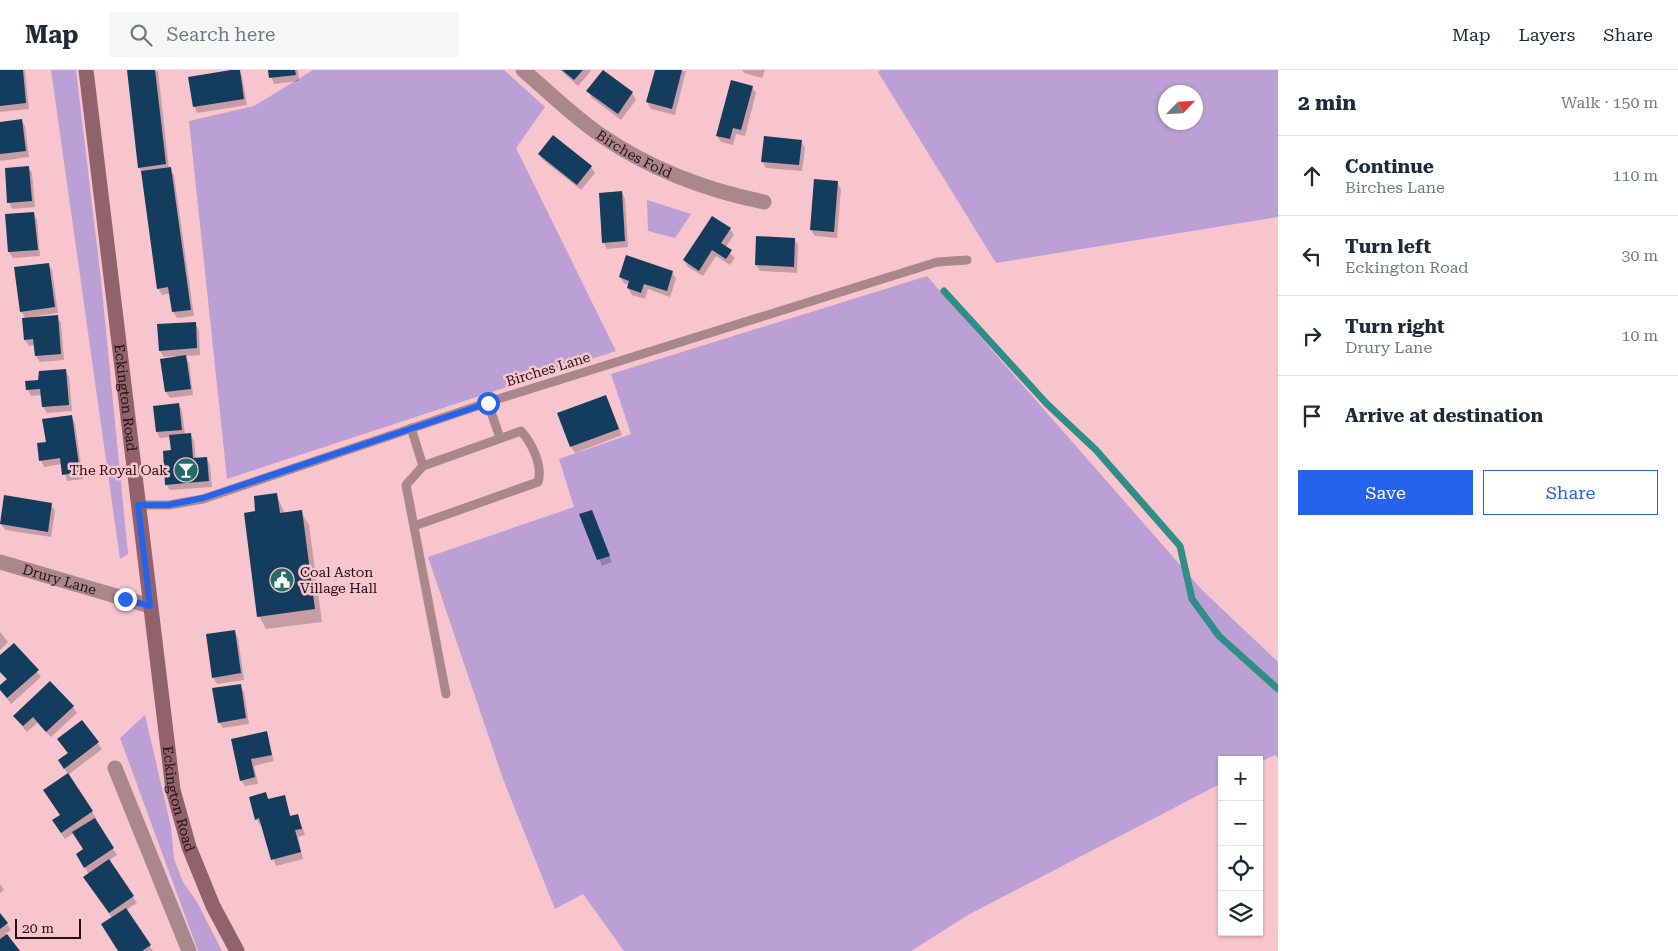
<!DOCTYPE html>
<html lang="en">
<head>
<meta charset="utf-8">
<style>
	body { margin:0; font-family:"Roboto Serif",serif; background:#f6f6f7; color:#1f2937 }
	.controls { position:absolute; right:15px; bottom:15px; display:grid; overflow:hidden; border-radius:0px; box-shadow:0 1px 4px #0004 }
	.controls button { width:45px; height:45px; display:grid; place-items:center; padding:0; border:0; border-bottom:1px solid #e0e1e3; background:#fff; color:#1f2937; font:25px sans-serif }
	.compass { position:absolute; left:1158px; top:15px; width:45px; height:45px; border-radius:50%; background:#fff; box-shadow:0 1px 4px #0004; rotate:65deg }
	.scale { position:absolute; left:15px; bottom:12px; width:66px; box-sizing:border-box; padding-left:5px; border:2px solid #261015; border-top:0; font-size:14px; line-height:18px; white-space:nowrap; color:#261015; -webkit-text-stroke:4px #f8c5cd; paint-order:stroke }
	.stop { position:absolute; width:15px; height:15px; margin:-11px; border:4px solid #2563eb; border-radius:50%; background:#fff }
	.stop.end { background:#2563eb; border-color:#fff; box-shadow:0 1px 5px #0008 }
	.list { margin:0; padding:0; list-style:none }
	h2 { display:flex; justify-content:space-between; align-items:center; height:65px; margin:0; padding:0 20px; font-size:21px }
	h2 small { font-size:16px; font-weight:400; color:#747a83 }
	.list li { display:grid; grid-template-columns:32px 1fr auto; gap:15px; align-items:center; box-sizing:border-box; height:80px; padding:0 20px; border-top:1px solid #e0e1e3 }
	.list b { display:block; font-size:19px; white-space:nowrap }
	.list p { margin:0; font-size:16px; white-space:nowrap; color:#747a83 }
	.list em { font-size:16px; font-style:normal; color:#747a83 }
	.actions { display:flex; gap:10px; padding:15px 20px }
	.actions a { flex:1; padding:11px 0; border:1px solid #2563eb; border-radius:0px; text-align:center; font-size:18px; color:#2563eb }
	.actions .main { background:#2563eb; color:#fff }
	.icon { flex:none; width:28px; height:28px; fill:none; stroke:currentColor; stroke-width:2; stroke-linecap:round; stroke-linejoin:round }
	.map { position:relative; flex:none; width:1278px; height:881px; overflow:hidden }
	header { display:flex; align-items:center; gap:30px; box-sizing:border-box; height:70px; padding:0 25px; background:#fff; border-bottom:1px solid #e0e1e3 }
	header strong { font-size:24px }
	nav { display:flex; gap:28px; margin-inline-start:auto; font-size:18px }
	.search { width:350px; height:45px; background:#f6f6f7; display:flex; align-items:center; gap:12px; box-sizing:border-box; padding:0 18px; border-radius:0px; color:#747a83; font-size:19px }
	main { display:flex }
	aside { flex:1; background:#fff }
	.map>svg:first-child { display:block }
	.green { fill:#baa0d4; fill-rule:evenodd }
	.shadow { fill:#0003 }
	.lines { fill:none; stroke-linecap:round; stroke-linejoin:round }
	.stream { stroke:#2f8e86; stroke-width:7 }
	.building { fill:#143c5d }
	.lane { stroke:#a8888d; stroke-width:9 }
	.street { stroke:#a8888d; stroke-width:15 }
	.secondary { stroke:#90626b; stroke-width:15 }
	.route { stroke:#2563eb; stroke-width:6 }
	.labels { text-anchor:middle; stroke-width:5; stroke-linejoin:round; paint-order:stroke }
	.street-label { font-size:14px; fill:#261015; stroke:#f8c5cd }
	.poi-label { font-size:14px; fill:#261015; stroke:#f8c5cd; text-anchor:end }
</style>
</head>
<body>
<header>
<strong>Map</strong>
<div class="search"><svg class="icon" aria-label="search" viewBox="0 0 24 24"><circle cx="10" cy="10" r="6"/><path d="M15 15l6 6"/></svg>Search here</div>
<nav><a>Map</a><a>Layers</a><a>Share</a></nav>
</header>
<main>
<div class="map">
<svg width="1278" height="881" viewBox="0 0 1278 881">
	<rect width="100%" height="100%" fill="#f8c5cd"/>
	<g class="green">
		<path d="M51 0H76L101 210 128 484 120 489Z"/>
		<path d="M313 0H504L545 37 516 78 616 281 227 409 189 51 254 36Z"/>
		<path d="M881 0H1278V147L996 193 878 2ZM1166 22H1196V52H1166Z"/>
		<path d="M647 130 691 144 675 168 648 161Z"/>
		<path d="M927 206 1202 520 1278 592V687L1274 685 1259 693V690H1222V713L968 845 911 881H624L583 824 555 839 503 709 428 487 574 437 559 389 631 364 611 304Z"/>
		<path d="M145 645 171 757 174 789 183 812 197 832 222 881H198L120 668Z"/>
	</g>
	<g class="shadow">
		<path d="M0 0H25L29 39 0 42Z"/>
		<path d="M128 0 158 1 169 99 174 105 194 246 177 248 173 242 171 223 162 225 158 218 143 104 139 97Z"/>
		<path d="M239 0 242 6 247 35 197 43 194 36Z"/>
		<path d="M269 0H298L299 11 274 14Z"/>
		<path d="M560 0H590L591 1 578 16Z"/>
		<path d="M656 0 686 1 675 45 651 39 647 32Z"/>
		<path d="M742 0H765L762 8 744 3Z"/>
		<path d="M602 1 632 23 636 30 621 50 592 28 588 21Z"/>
		<path d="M752 17 756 23 745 66 736 64 733 75 721 72 717 66Z"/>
		<path d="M21 50 25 56 29 87 0 91V53Z"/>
		<path d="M801 71 805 78 802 101 766 98 762 91Z"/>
		<path d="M539 84 591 97 595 103 581 120 543 90Z"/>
		<path d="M28 97 32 103 35 137 12 139 9 132Z"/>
		<path d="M837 112 841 119 837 168 815 166 811 160Z"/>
		<path d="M622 122 625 129 628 177 607 179 603 172Z"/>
		<path d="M34 143 37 150 40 186 13 188 9 182 6 146Z"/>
		<path d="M730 159 734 165 725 178 735 188 730 195 716 186 703 206 688 197 684 190Z"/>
		<path d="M794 169 798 175 797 203 760 201 756 195Z"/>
		<path d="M48 194 52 200 58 243 37 246V248L57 246 61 253 64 290 40 292 36 286 35 275 29 276 25 270 26 249 21 241Z"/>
		<path d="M672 202 676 209 670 227 648 219 645 229 632 225 628 218 629 215 624 213 620 207Z"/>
		<path d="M195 253 199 260 200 285 185 286 189 293 193 325 170 328 166 322 162 290 176 288V286L164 287 160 281Z"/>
		<path d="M66 301 69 307 72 341 47 343 43 337 42 325 31 326 28 320 39 311Z"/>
		<path d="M606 326 622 365 575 383 571 376Z"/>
		<path d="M179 334 182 341 185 365 190 364 194 371 196 390 207 389 210 395 212 417 170 420 166 414 172 381 171 367 160 368 157 362Z"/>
		<path d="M72 347 75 353 83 409 67 411 62 394 44 397 41 390 47 373Z"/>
		<path d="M276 424 285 444 301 442 309 455 322 552 266 559 259 546 257 442Z"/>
		<path d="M51 435 55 441 51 467 5 460 1 454Z"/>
		<path d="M592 441 612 492 602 496 581 445Z"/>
		<path d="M234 561 238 568 244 610 217 614 213 607Z"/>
		<path d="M0 562 8 572 0 580Z"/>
		<path d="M14 574 41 607 11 634 0 619 7 610 0 602V587Z"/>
		<path d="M240 615 244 622 249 654 223 658 219 652Z"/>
		<path d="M73 637 77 643 51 667 37 653 27 662 14 646Z"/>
		<path d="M82 651 102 679 68 705 92 742 96 748 94 749 117 785 108 791 137 833 126 840 153 881H119L103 854 112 848 85 807 89 804 77 785 85 780 74 763 65 769 53 751 61 745 45 720 68 704 60 691 68 684 58 669Z"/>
		<path d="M266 663 274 691 254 696 258 714 245 716 241 710 232 670Z"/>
		<path d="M265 723 269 730 284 726 291 747 298 746 305 765 298 767 303 789 276 796 262 755H260L256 749Z"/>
		<path d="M0 814 4 820 0 823Z"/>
		<path d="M0 845 11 860 5 864 19 881H0Z"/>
	</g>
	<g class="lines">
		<path class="stream" d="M944 221 1047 334 1096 380 1180 476 1192 529 1219 566 1278 619"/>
	</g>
	<g class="building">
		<path d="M0 0H23L26 33 0 36Z"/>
		<path d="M127 0H155L166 94 138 98Z"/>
		<path d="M231 0H240L244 29 193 37 188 7Z"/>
		<path d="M268 0H295L296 5 269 8Z"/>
		<path d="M562 0H583L574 10Z"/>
		<path d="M603 0 633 22 618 44 586 21Z"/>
		<path d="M655 0H682L672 39 646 32Z"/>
		<path d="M731 10 753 16 741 60 733 58 730 69 716 66Z"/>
		<path d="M22 49 26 81 0 84V52Z"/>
		<path d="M553 65 592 96 577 115 538 84Z"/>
		<path d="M764 66 802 70 799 95 761 92Z"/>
		<path d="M29 96 32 131 7 133 5 98Z"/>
		<path d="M171 97 191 240 172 242 168 217 157 219 141 101Z"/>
		<path d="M814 109 838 111 834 162 810 160Z"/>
		<path d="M622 121 625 171 602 173 599 123Z"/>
		<path d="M34 142 38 180 8 182 5 144Z"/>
		<path d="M712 146 731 158 721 173 732 180 726 189 712 180 699 201 683 190Z"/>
		<path d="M756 166 795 168 794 197 755 195Z"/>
		<path d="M626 185 673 201 667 221 644 214 641 223 627 218 629 211 619 207Z"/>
		<path d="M49 193 55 237 20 242 14 197Z"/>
		<path d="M58 245 61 284 35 286 33 269 24 270 22 248Z"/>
		<path d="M196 252 197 278 159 281 157 254Z"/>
		<path d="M186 285 191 319 165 322 160 289Z"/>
		<path d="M66 299 69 335 42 337 40 319 26 320 25 311 38 310 39 301Z"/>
		<path d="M606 325 619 359 570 377 557 343Z"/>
		<path d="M179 333 182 360 156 362 153 336Z"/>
		<path d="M72 345 80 402 62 405 60 388 39 391 37 373 46 372 42 349Z"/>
		<path d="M191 363 193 388 207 387 209 411 165 415 163 381 171 380 169 365Z"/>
		<path d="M277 423 280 443 302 440 315 539 257 547 244 443 255 441 254 426Z"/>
		<path d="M4 425 52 433 48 462 0 454Z"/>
		<path d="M592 440 610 486 597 490 579 444Z"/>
		<path d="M235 560 241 603 212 608 206 564Z"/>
		<path d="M14 573 39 600 7 628 0 620V615L7 609 0 602V585Z"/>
		<path d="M50 611 74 636 46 662 33 647 23 656 13 646Z"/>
		<path d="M241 614 246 648 218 653 212 618Z"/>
		<path d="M82 650 99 672 64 699 58 690 68 683 57 669Z"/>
		<path d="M267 661 272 685 251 689 255 707 240 711 231 669Z"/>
		<path d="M68 703 93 741 61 763 52 750 60 745 43 720Z"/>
		<path d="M266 722 268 729 285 725 290 746 298 744 302 759 295 760 301 782 271 790 259 748 255 750 249 727Z"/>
		<path d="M95 748 114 778 84 798 76 784 83 779 72 762Z"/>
		<path d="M109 789 134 826 109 843 83 807Z"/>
		<path d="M126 838 151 875 142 881H118L101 854Z"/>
		<path d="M0 843 8 853 0 859Z"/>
		<path d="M7 864 20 881H0V869Z"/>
	</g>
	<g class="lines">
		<g class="lane">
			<path d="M488 333 500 368"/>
			<path d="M411 358 423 396"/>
			<path d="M138 435H169L203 429 498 329 937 192 967 190"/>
			<path d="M414 456 538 412C543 396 532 373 521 361L423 396 406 415 446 624"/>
		</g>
		<g class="street">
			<path id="s1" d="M523 0C549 22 574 47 602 66 652 100 705 120 764 132"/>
			<path id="s2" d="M0 492 150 536"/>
			<path d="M115 698 189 881"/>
		</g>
		<path class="secondary" id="s3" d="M86 0 173 720 189 777 213 836 237 881"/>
	</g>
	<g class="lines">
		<path class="route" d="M125 529 150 536 138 435H168L203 428 488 333"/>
	</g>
	<defs>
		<symbol id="bar-disc" viewBox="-11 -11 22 22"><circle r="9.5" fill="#226c66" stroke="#f8c5cd"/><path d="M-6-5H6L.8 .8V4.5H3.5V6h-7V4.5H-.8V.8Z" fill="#fff"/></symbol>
		<symbol id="civic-disc" viewBox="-11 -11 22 22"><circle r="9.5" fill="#226c66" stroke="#f8c5cd"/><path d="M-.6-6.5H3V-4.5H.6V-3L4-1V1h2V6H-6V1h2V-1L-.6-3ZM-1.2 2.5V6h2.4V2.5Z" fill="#fff"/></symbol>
	</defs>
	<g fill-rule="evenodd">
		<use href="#bar-disc" x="172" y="386" width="28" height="28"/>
		<use href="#civic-disc" x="268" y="496" width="28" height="28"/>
	</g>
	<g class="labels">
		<g class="street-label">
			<text dy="5" stroke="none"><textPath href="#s1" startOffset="140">Birches Fold</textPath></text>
			<text transform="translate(548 299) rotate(-17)" y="5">Birches Lane</text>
			<text dy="5" stroke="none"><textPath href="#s3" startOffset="330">Eckington Road</textPath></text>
			<text dy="5" stroke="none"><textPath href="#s2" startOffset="62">Drury Lane</textPath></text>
			<text dy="5" stroke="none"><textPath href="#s3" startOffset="735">Eckington Road</textPath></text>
		</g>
		<g class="poi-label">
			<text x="168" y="405">The Royal Oak</text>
			<text x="300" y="507" text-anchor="start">Coal Aston<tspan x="300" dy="16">Village Hall</tspan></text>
		</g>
	</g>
</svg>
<div class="controls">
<button>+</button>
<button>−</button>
<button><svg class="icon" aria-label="locate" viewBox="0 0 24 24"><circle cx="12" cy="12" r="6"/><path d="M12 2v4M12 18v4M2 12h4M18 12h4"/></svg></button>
<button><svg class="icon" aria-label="layers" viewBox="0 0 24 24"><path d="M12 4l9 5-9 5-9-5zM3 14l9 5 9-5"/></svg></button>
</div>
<svg class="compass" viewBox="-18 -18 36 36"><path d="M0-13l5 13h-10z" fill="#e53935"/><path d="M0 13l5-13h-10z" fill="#747a83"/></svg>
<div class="scale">20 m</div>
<div class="stop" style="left:488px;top:333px"></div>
<div class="stop end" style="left:125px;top:529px"></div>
</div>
<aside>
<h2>2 min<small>Walk · 150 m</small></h2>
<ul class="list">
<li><svg class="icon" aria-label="ahead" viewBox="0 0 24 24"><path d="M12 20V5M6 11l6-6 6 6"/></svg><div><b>Continue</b><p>Birches Lane</p></div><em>110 m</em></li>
<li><svg class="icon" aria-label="left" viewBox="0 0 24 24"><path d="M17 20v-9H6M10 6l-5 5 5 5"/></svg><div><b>Turn left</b><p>Eckington Road</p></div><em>30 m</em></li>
<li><svg class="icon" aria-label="right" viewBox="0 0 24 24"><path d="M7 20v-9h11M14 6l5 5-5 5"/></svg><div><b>Turn right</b><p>Drury Lane</p></div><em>10 m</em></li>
<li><svg class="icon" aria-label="arrive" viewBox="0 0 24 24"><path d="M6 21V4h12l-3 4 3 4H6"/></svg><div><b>Arrive at destination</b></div></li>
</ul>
<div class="actions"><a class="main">Save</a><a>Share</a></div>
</aside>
</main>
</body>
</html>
